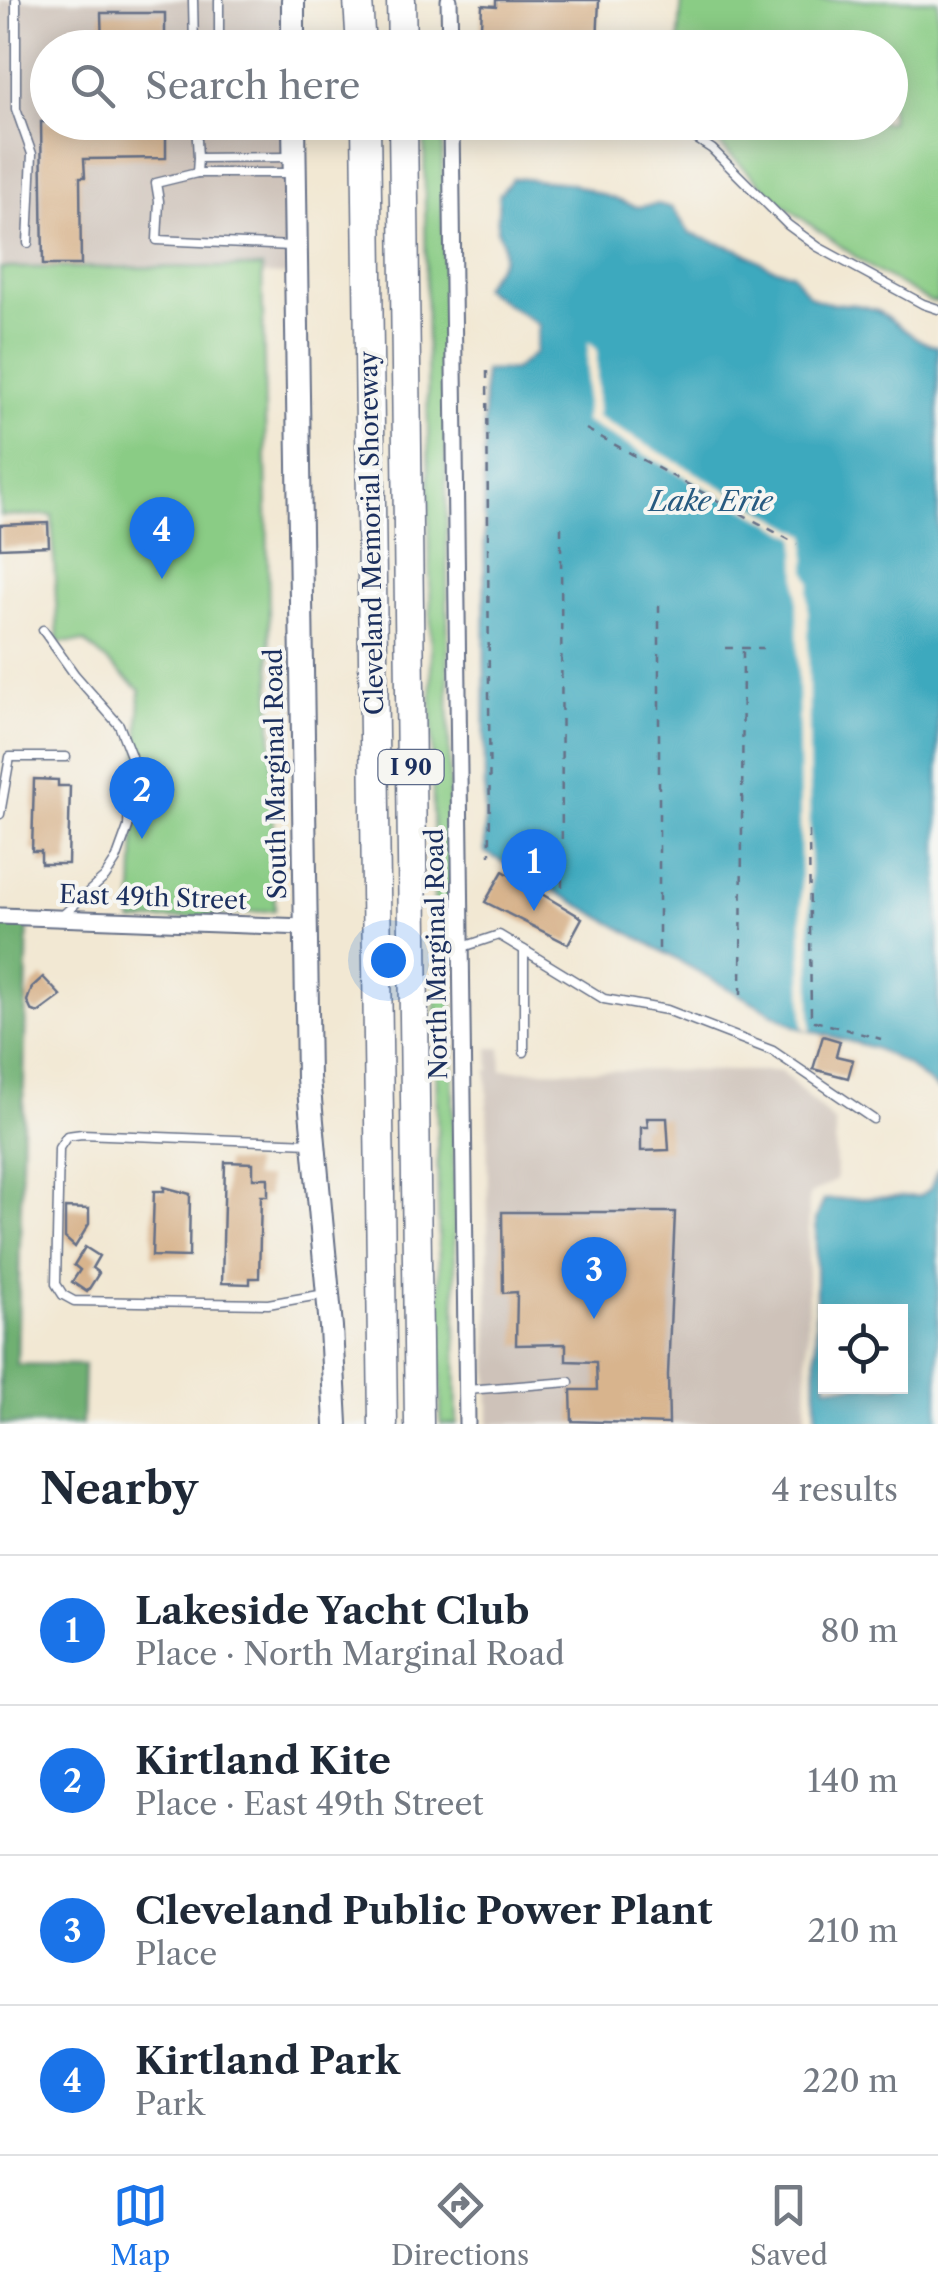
<!DOCTYPE html>
<html lang="en">
<head>
<meta charset="utf-8">
<style>
	body { margin:0; font-family:"Libre Caslon Text",serif; background:#f6f6f7; color:#1f2937 }
	.controls { position:absolute; right:30px; bottom:30px; display:grid; overflow:hidden; border-radius:0px; box-shadow:0 5px 25px #0003 }
	.controls button { width:90px; height:90px; display:grid; place-items:center; padding:0; border:0; border-bottom:2px solid #e0e1e3; background:#fff; color:#1f2937; font:50px sans-serif }
	.you { position:absolute; left:388px; top:960px; width:35px; height:35px; margin:-25px; border:8px solid #fff; border-radius:50%; background:#1a73e8; box-shadow:0 0 0 15px #1a73e833 }
	.badge { display:grid; place-items:center; width:65px; height:65px; border-radius:50%; background:#1a73e8; color:#fff; font-size:32px; font-weight:700 }
	.pin { position:absolute; translate:-50% -82px; filter:drop-shadow(0 2px 5px #0008) }
	.pin::after { content:''; position:absolute; top:52px; width:35px; height:30px; background:inherit; clip-path:polygon(0 0,100% 0,50% 100%) }
	.list { margin:0; padding:0; list-style:none }
	h2 { display:flex; justify-content:space-between; align-items:center; height:130px; margin:0; padding:0 40px; font-size:42px }
	h2 small { font-size:32px; font-weight:400; color:#747a83 }
	.list li { display:grid; grid-template-columns:65px 1fr auto; gap:30px; align-items:center; box-sizing:border-box; height:150px; padding:0 40px; border-top:2px solid #e0e1e3 }
	.list b { display:block; font-size:38px; white-space:nowrap }
	.list p { margin:0; font-size:32px; white-space:nowrap; color:#747a83 }
	.list em { font-size:32px; font-style:normal; color:#747a83 }
	.icon { flex:none; width:55px; height:55px; fill:none; stroke:currentColor; stroke-width:2; stroke-linecap:round; stroke-linejoin:round }
	.map { position:relative; flex:none; width:938px; height:1424px; overflow:hidden }
	.search { position:absolute; background:#fff; box-shadow:0 5px 25px #0003; left:30px; right:30px; top:30px; height:110px; display:flex; align-items:center; gap:25px; box-sizing:border-box; padding:0 35px; border-radius:55px; color:#747a83; font-size:38px }
	.sheet { height:730px; background:#fff }
	nav { display:flex; justify-content:space-around; align-items:center; box-sizing:border-box; height:140px; border-top:2px solid #e0e1e3; background:#fff; font-size:28px; color:#747a83 }
	nav a { display:grid; justify-items:center; gap:5px }
	nav .on { color:#1a73e8 }
	.map>svg:first-child { display:block }
	.industrial { fill:#cec2b9 }
	.green { fill:#8acc85; stroke:#527e72; stroke-width:2.5 }
	.forest { fill:#6fb072; stroke:#457068; stroke-width:2.5 }
	.water { fill:#3ea9be; stroke:#2c6c8e; stroke-width:2.5; fill-rule:evenodd }
	.pier { fill:#f2e8d3 }
	.building { fill:#d8b48d }
	.lines { fill:none; stroke-linecap:round; stroke-linejoin:round }
	.lane-casing { stroke:#667087; stroke-width:11 }
	.street-casing { stroke:#667087; stroke-width:19 }
	.secondary-casing { stroke:#667087; stroke-width:26 }
	.highway-casing { stroke:#667087; stroke-width:31 }
	.path { stroke:#667087; stroke-width:2.5; stroke-dasharray:8 8; stroke-linecap:butt }
	.lane { stroke:#fff; stroke-width:8 }
	.street { stroke:#fff; stroke-width:15 }
	.secondary { stroke:#fff; stroke-width:22 }
	.highway { stroke:#fff; stroke-width:28 }
	.labels { text-anchor:middle; stroke-width:8; stroke-linejoin:round; paint-order:stroke }
	.shield { fill:#f6f6f2; stroke:#5d6b8a; stroke-width:2.5 }
	.shield-label { font-size:22px; font-weight:bold; fill:#1b2f5e }
	.street-label { font-size:25px; fill:#1b2f5e; stroke:#f6f6f2 }
	.water-label { font-size:28px; font-style:italic; fill:#275a80; stroke:#f6f6f2 }
</style>
</head>
<body>
<div class="map">
<svg width="938" height="1424" viewBox="0 0 938 1424">
	<rect width="100%" height="100%" fill="#f6f6f2"/>
	<filter id="ink" filterUnits="userSpaceOnUse"><feTurbulence type="fractalNoise" baseFrequency=".01" numOctaves="2"/><feDisplacementMap in="SourceGraphic" scale="20" xChannelSelector="R" yChannelSelector="G"/><feConvolveMatrix kernelMatrix="1 2 1 2 8 2 1 2 1" color-interpolation-filters="sRGB"/></filter>
	<filter id="wash" filterUnits="userSpaceOnUse"><feTurbulence type="fractalNoise" baseFrequency=".0048" numOctaves="4" result="noise"/><feDisplacementMap in="SourceGraphic" scale="40" xChannelSelector="R" yChannelSelector="G"/><feGaussianBlur stdDeviation="2.25" result="paint"/><feColorMatrix in="noise" values="0 0 0 0 0 0 0 0 0 0 0 0 0 0 0 0 0 1.4 0 .05"/><feComposite in="paint" operator="in"/></filter>
	<g filter="url(#wash)">
		<rect width="100%" height="100%" fill="#f2e8d3"/>
		<g class="industrial">
			<path d="M0 0H293V47L48 48V122L294 123 296 275 0 269Z"/>
			<path d="M489 1048H501L502 1070 781 1071 835 1123 836 1180 809 1195 806 1424H489L487 1070H490Z"/>
		</g>
		<g class="green">
			<path d="M682 0H938V302L929 301 874 270 779 202 698 123 890 122V48L678 47Z"/>
			<path d="M424 123H442L457 1424H441Z"/>
			<path d="M262 267 275 910 132 922 140 690 85 642H58L52 515 0 516V268Z"/>
		</g>
		<path class="forest" d="M0 916 28 917 17 1364 84 1365 82 1424H0Z"/>
		<g class="water">
			<path d="M513 178 569 183 637 207 658 204 673 208 690 234 740 250 770 267 792 273C799 281 803 292 812 297 829 308 854 300 875 310 896 320 916 344 938 346V1090L906 1064 874 1048 797 1027 485 852 484 371 514 370 535 353 539 325 482 288 503 258V243L497 230 499 195Z"/>
			<path d="M938 1169V1424H816V1219L824 1200 920 1196 930 1189ZM826 1312H900V1386H826Z"/>
		</g>
		<path class="pier" d="M588 342 597 349V417L807 535 806 571 811 583 808 591 811 1031 803 1028 796 537 585 422Z"/>
		<g id="blocks">
			<g class="building">
				<path d="M496 0H599L597 43 592 42V48H480L482 5 496 6Z"/>
				<path d="M101 13H165V48H102Z"/>
				<path d="M41 122H166V158L84 159 85 177H80L81 265H43Z"/>
				<path d="M48 523 49 546 0 548V525Z"/>
				<path d="M34 779 58 780V786H70L68 864H41V851H32Z"/>
				<path d="M503 871 582 918 568 944 485 902Z"/>
				<path d="M43 977 61 996 38 1013 31 1010 27 1001 32 987Z"/>
				<path d="M823 1036 840 1041 836 1056 853 1060 848 1078 813 1069Z"/>
				<path d="M647 1118H667L669 1150 641 1151V1127H648Z"/>
				<path d="M225 1162 253 1163V1178H268V1196H261L259 1278H250V1284L222 1283Z"/>
				<path d="M164 1187 190 1194 189 1257 152 1256 154 1191H164Z"/>
				<path d="M65 1208 89 1209V1224L75 1247 65 1238Z"/>
				<path d="M502 1212H675L668 1375 669 1424 572 1421 571 1390H597L596 1362 566 1361V1344L516 1345 517 1292 503 1293Z"/>
				<path d="M85 1247 99 1256 92 1268 99 1273 87 1292 72 1282 80 1270 74 1265Z"/>
			</g>
		</g>
	</g>
	<g filter="url(#ink)">
		<use href="#blocks" fill-opacity="0" stroke="#667087" stroke-width="2.5"/>
		<g class="lines">
			<defs>
				<g id="lane">
					<path d="M16 0V109L32 154 28 243"/>
					<path d="M193 0 194 48"/>
					<path d="M219 48V0"/>
					<path d="M196 122 198 158"/>
					<path d="M617 122 686 132 712 149 788 225 818 247 923 304 938 309"/>
					<path d="M197 173 198 158 290 157"/>
					<path d="M291 246 157 240 159 201 156 183 197 173H294"/>
					<path d="M43 630 75 675 119 725 131 756 128 827 116 860 105 877 63 915"/>
					<path d="M0 814 10 757H66"/>
					<path d="M460 948 499 935 524 950V1052"/>
					<path d="M524 950 604 999 667 1010 773 1051 873 1119"/>
					<path d="M310 1143 82 1134 67 1136 59 1148 56 1284 63 1295 74 1301 268 1304 325 1294"/>
					<path d="M467 1390 569 1382"/>
				</g>
				<g id="street">
					<path d="M449 0 450 48"/>
					<path d="M451 122 467 1424"/>
					<path d="M0 916 305 927"/>
				</g>
				<g id="secondary">
					<path d="M293 0V48"/>
					<path d="M294 122 308 1078 331 1327 336 1424"/>
				</g>
				<g id="highway">
					<path d="M358 0 361 48"/>
					<path d="M401 0 402 48"/>
					<path d="M366 122 383 1424"/>
					<path d="M403 122 419 1424"/>
				</g>
			</defs>
			<use href="#lane" class="lane-casing"/>
			<use href="#street" class="street-casing"/>
			<use href="#secondary" class="secondary-casing"/>
			<use href="#highway" class="highway-casing"/>
			<g class="path">
				<path d="M487 371 490 855"/>
				<path d="M586 429 797 544"/>
				<path d="M561 527 562 895"/>
				<path d="M659 605V949"/>
				<path d="M725 648H763"/>
				<path d="M809 831 811 1020 881 1039"/>
				<path d="M741 995 743 648"/>
			</g>
			<use href="#lane" class="lane"/>
			<use href="#street" class="street"/>
			<use href="#secondary" class="secondary"/>
			<use href="#highway" class="highway"/>
		</g>
	</g>
	<g class="labels">
		<rect class="shield" x="378.5" y="750" width="65" height="34" rx="8"/>
		<g class="shield-label">
			<text x="411" y="775">I 90</text>
		</g>
		<g class="street-label">
			<text transform="translate(371 533) rotate(-91)" y="9">Cleveland Memorial Shoreway</text>
			<text transform="translate(275 774) rotate(-91)" y="9">South Marginal Road</text>
			<text transform="translate(153 897) rotate(2)" y="9">East 49th Street</text>
			<text transform="translate(436 954) rotate(-91)" y="9">North Marginal Road</text>
		</g>
		<g class="water-label">
			<text x="711" y="511">Lake Erie</text>
		</g>
	</g>
</svg>
<div class="controls">
<button><svg class="icon" aria-label="locate" viewBox="0 0 24 24"><circle cx="12" cy="12" r="6"/><path d="M12 2v4M12 18v4M2 12h4M18 12h4"/></svg></button>
</div>
<div class="you"></div>
<div class="pin badge" style="left:534px;top:911px">1</div>
<div class="pin badge" style="left:142px;top:839px">2</div>
<div class="pin badge" style="left:594px;top:1319px">3</div>
<div class="pin badge" style="left:162px;top:579px">4</div>
<div class="search"><svg class="icon" aria-label="search" viewBox="0 0 24 24"><circle cx="10" cy="10" r="6"/><path d="M15 15l6 6"/></svg>Search here</div>
</div>
<section class="sheet">
<h2>Nearby<small>4 results</small></h2>
<ul class="list">
<li><span class="badge">1</span><div><b>Lakeside Yacht Club</b><p>Place · North Marginal Road</p></div><em>80 m</em></li>
<li><span class="badge">2</span><div><b>Kirtland Kite</b><p>Place · East 49th Street</p></div><em>140 m</em></li>
<li><span class="badge">3</span><div><b>Cleveland Public Power Plant</b><p>Place</p></div><em>210 m</em></li>
<li><span class="badge">4</span><div><b>Kirtland Park</b><p>Park</p></div><em>220 m</em></li>
</ul>
</section>
<nav>
<a class="on"><svg class="icon" aria-label="map" viewBox="0 0 24 24"><path d="M3 6l6-2 6 2 6-2v14l-6 2-6-2-6 2zM9 4v14M15 6v14"/></svg>Map</a>
<a><svg class="icon" aria-label="directions" viewBox="0 0 24 24"><path d="M12 3l9 9-9 9-9-9zM9 14v-3h6M13 9l2 2-2 2"/></svg>Directions</a>
<a><svg class="icon" aria-label="saved" viewBox="0 0 24 24"><path d="M7 4h10v16l-5-4-5 4z"/></svg>Saved</a>
</nav>
</body>
</html>
